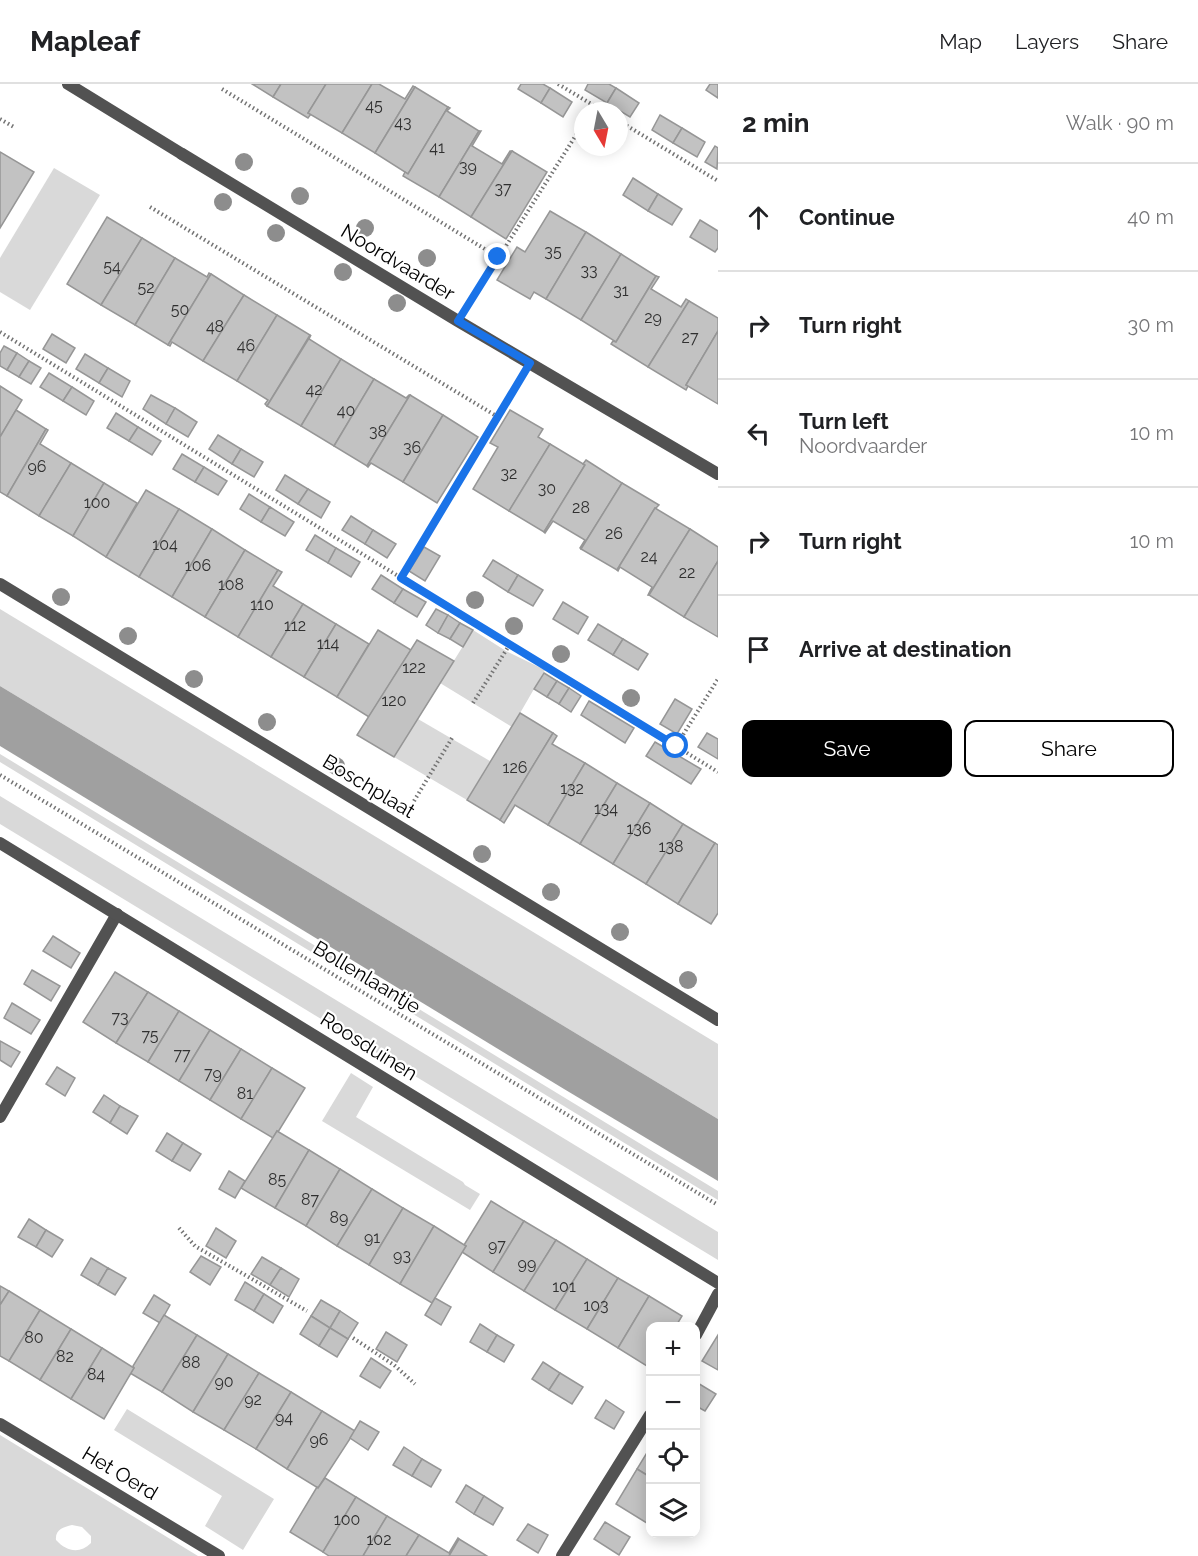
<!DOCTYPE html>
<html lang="en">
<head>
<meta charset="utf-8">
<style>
	body { margin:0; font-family:Raleway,sans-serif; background:#f6f6f6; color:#202124 }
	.controls { position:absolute; right:18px; bottom:18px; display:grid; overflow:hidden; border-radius:12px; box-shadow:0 3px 15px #0003 }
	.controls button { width:54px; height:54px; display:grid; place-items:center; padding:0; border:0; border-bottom:2px solid #e0e0e0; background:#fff; color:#202124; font:30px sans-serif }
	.compass { position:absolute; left:574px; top:18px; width:54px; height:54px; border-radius:50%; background:#fff; box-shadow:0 3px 15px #0003; rotate:170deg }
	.stop { position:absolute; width:18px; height:18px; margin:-14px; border:4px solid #1a73e8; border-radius:50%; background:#fff }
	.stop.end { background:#1a73e8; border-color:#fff; box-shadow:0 2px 6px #0008 }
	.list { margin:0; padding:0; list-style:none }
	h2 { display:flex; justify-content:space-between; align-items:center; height:78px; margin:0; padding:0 24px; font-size:26px }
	h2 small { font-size:20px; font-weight:400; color:#757577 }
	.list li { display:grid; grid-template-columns:39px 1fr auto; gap:18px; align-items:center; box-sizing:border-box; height:108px; padding:0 24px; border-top:2px solid #e0e0e0 }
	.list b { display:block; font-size:22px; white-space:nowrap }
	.list p { margin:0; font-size:20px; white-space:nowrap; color:#757577 }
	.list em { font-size:20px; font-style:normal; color:#757577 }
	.actions { display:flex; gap:12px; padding:18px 24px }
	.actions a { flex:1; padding:14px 0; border:2px solid #000; border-radius:12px; text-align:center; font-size:21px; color:#000 }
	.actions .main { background:#000; color:#fff }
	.icon { flex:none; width:33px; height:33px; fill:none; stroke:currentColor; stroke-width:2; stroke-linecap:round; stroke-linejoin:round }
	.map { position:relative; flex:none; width:718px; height:1472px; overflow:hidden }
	header { display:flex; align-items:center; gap:36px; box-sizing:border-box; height:84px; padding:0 30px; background:#fff; border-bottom:2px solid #e0e0e0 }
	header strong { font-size:28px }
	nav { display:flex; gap:33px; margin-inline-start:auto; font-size:21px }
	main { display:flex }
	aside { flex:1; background:#fff }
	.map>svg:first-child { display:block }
	.green { fill:#d9d9d9; fill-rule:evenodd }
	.water { fill:#a0a0a0 }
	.building { fill:#c2c2c2; stroke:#969696; stroke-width:1.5 }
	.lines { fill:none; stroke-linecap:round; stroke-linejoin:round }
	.path { stroke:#747474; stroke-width:4; stroke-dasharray:1.5 3; stroke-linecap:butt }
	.service { stroke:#525252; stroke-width:12 }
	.minor { stroke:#525252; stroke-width:12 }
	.tree { fill:#8d8d8d }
	.route { stroke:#1a73e8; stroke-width:8 }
	.labels { text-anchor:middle; stroke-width:4.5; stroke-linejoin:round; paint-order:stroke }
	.number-label { font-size:16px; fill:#303030 }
	.street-label { font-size:20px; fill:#000; stroke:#fff }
</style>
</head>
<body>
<header>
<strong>Mapleaf</strong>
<nav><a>Map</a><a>Layers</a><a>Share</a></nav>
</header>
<main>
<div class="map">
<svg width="718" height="1472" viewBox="0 0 718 1472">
	<rect width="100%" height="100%" fill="#fff"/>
	<g class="green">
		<path d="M54 84 100 111 30 226 0 208V174Z"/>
		<path d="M0 525 718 960V1035L0 602Z"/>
		<path d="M473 546 506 567 545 586 512 643 440 599Z"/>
		<path d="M418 635 490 677 467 716 394 673Z"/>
		<path d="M0 670 718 1107V1116L0 678Z"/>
		<path d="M0 712 718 1148V1176L0 740Z"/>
		<path d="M351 989 373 1003 356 1033 463 1098 465 1101 480 1110 470 1126 322 1037Z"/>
		<path d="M127 1325 274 1415 243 1466 205 1442 222 1412 114 1346Z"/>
		<path d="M0 1351 198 1472H0ZM72 1441 82 1443 91 1452V1459C80 1470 67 1468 56 1456 55 1446 63 1443 72 1441Z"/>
	</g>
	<path class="water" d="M0 602 718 1035V1097L564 1005 0 662Z"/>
	<g class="building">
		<path d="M252 0H281L273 13Z"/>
		<path d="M281 0H326L308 29 311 30 308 34 273 13Z"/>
		<path d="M326 0H372L342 49 308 29Z"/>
		<path d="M372 0H379L405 15 413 2 415 3 375 69 342 49Z"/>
		<path d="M521 0H543L550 4 541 19 518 5Z"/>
		<path d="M588 0H609L616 4 607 19 585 6Z"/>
		<path d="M710 0H718V14L706 6Z"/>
		<path d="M415 3 448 23 408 90 375 69Z"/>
		<path d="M550 4 572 18 563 33 541 19Z"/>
		<path d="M616 4 639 19 630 33 607 19Z"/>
		<path d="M448 23 450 24 447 27 479 47 439 113 403 92 405 88 408 90Z"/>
		<path d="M660 31 682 44 673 59 652 46Z"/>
		<path d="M682 44 705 58 697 73 673 59Z"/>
		<path d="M479 47H481L472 62 502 80 510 67H512L471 133 439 113Z"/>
		<path d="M715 62 718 64 717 85 705 78Z"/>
		<path d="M512 67 547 88 506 155 471 133Z"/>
		<path d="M0 68 34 88 0 144Z"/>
		<path d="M633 94 658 110 648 127 623 111Z"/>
		<path d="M658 110 682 125 672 141 648 127Z"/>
		<path d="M550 127 586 148 546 215 534 208 530 215 497 196 517 163 525 168Z"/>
		<path d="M107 133 142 154 101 221 67 200Z"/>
		<path d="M700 136 718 147V164L715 168 690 153Z"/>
		<path d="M586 148 621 170 581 236 546 215Z"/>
		<path d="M142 154 175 174 135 241 101 221Z"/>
		<path d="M621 170 656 192 616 258 581 236Z"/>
		<path d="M175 174 207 193 209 189 211 190 168 261 135 241Z"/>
		<path d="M211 190 244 211 203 277 172 258 170 262 168 261Z"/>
		<path d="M656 192 659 193 651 205 681 223 686 215 689 217 648 283 611 260 613 257 616 258Z"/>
		<path d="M244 211 277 231 237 297 203 277Z"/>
		<path d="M689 217 718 234V247L686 301 688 302 686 306 648 283Z"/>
		<path d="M277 231 310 251 267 322 265 320 268 316 237 297Z"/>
		<path d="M718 247V320L686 301Z"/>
		<path d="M52 250 75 264 66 279 43 265Z"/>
		<path d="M311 251 309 255 341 275 301 342 267 322Z"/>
		<path d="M4 262 17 269 7 286 0 282V269Z"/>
		<path d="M17 269 29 277 19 293 7 286Z"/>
		<path d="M85 270 108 284 99 299 76 285Z"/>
		<path d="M341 275 374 295 334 362 301 342Z"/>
		<path d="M29 277 41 284 31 300 19 293Z"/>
		<path d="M108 284 130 297 122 313 99 299Z"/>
		<path d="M49 289 72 303 63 317 40 303Z"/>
		<path d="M374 295 406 314 409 311H410L367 382 334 362Z"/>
		<path d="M0 302 22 316 0 353Z"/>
		<path d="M72 303 94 317 86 331 63 317Z"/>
		<path d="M151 311 175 324 166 340 143 325Z"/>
		<path d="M410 311 443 331 403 398 371 379 368 383 367 382Z"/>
		<path d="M175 324 197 338 188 353 166 340Z"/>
		<path d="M16 326 46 345 7 412 0 408V353Z"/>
		<path d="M510 326 543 345 538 353 550 360 509 427 473 405 498 363 490 359Z"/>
		<path d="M116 329 138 343 129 357 107 344Z"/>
		<path d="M443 331 478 353 437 419 403 398Z"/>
		<path d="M138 343 161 357 152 371 129 357Z"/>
		<path d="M46 345 48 346 40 360 71 379 39 432 7 412Z"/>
		<path d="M218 351 241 365 232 380 209 365Z"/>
		<path d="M550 360 585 381 544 448 509 427Z"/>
		<path d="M241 365 263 378 254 393 232 380Z"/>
		<path d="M182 370 204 383 195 398 173 385Z"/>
		<path d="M586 376 622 399 581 465 580 464 585 456 553 437 545 449 544 448 585 381 583 380Z"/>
		<path d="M71 379 104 399 73 452 39 432Z"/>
		<path d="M204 383 227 397 218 411 195 398Z"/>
		<path d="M285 391 308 405 298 420 276 406Z"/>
		<path d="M104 399 137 419 106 473 73 452Z"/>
		<path d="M622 399 659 421 656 424H655L617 486 581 465Z"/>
		<path d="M308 405 330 418 321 434 298 420Z"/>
		<path d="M146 406 179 425 139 493 106 473Z"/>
		<path d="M249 410 270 423 261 438 240 425Z"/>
		<path d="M270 423 294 438 285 452 261 438Z"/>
		<path d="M655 424 690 445 649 511H648L652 503 620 483 618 487 617 486Z"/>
		<path d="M179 425 212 445 172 513 139 493Z"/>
		<path d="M351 432 373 446 365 460 342 446Z"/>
		<path d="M212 445 245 466 205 533 172 513Z"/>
		<path d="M690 445 718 463V477L684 533 649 511Z"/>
		<path d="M373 446 396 460 387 474 365 460Z"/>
		<path d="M315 451 336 464 328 479 306 466Z"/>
		<path d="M424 463 440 472 425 497 409 487Z"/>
		<path d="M336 464 360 478 351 493 328 479Z"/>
		<path d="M245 466 278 486 238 553 205 533Z"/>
		<path d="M493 476 518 491 508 508 483 492Z"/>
		<path d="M718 477V553L684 533Z"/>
		<path d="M278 486 282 488 273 502 303 520 271 573 238 553Z"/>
		<path d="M381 491 403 505 394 519 372 505Z"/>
		<path d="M518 491 543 506 533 522 508 508Z"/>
		<path d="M403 505 426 518 417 533 394 519Z"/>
		<path d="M563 518 588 533 578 550 553 535Z"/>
		<path d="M303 520 336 540 304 593 271 573Z"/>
		<path d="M436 525 448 531 438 549 426 541Z"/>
		<path d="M448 531 460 539 450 555 438 549Z"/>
		<path d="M460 539 473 546 463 563 450 555Z"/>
		<path d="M336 540 369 560 337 613 304 593Z"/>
		<path d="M598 540 623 555 613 571 588 556Z"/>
		<path d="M378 546 411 566 369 633 337 613Z"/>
		<path d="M623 555 648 570 638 586 613 571Z"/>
		<path d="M417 556 454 577 394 673 357 651Z"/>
		<path d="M544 589 557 597 547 613 534 605Z"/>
		<path d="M557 597 569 604 559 620 547 613Z"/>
		<path d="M569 604 581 612 571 628 559 620Z"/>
		<path d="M675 615 692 625 677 650 660 640Z"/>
		<path d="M589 617 634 644 625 659 581 631Z"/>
		<path d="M520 629 553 649 500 736 467 716Z"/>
		<path d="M553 649 557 652 552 660 585 679 548 741 515 721 504 739 500 736Z"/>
		<path d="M707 649 718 655V675L698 663Z"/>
		<path d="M655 658 701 685 691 700 646 672Z"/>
		<path d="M585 679 617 699 580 760 548 741Z"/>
		<path d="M617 699 650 719 613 780 580 760Z"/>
		<path d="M650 719 683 740 646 800 613 780Z"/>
		<path d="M683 740 715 759 678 820 646 800Z"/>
		<path d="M715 759 718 761V829L711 840 678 820Z"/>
		<path d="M53 852 80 869 71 884 43 867Z"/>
		<path d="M32 886 60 902 51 917 24 900Z"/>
		<path d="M115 888 148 908 116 959 83 938Z"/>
		<path d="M148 908 179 927 148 978 116 959Z"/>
		<path d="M12 919 40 936 31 950 4 934Z"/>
		<path d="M179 927 210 946 179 997 148 978Z"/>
		<path d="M210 946 241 965 210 1016 179 997Z"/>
		<path d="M0 957 20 968 11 983 0 976Z"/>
		<path d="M241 965 272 984 241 1035 210 1016Z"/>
		<path d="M57 983 75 994 65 1012 46 1000Z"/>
		<path d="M272 984 305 1004 278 1048 277 1047 273 1054 241 1035Z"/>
		<path d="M104 1011 120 1022 110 1039 93 1028Z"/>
		<path d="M120 1022 138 1032 127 1050 110 1039Z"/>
		<path d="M277 1047 309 1066 275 1124 241 1104Z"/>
		<path d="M167 1049 183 1059 172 1077 156 1067Z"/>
		<path d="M183 1059 201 1070 190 1087 172 1077Z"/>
		<path d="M309 1066 340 1085 306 1142 275 1124Z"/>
		<path d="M340 1085 372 1105 337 1162 306 1142Z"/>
		<path d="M229 1087 245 1097 235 1114 219 1105Z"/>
		<path d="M372 1105 403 1124 369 1181 337 1162Z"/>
		<path d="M491 1117 524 1137 493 1188 462 1168 466 1162 464 1161Z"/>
		<path d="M403 1124 434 1142 400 1200 369 1181Z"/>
		<path d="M29 1135 46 1146 36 1163 18 1153Z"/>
		<path d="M524 1137 556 1156 524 1207 493 1188Z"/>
		<path d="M434 1142 466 1162 432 1219 400 1200Z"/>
		<path d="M216 1144 236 1157 226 1174 206 1162Z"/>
		<path d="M46 1146 63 1156 52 1173 36 1163Z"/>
		<path d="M556 1156 587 1175 555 1226 524 1207Z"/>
		<path d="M201 1172 221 1183 210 1201 190 1188Z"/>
		<path d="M262 1173 281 1184 270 1201 251 1190Z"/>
		<path d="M91 1174 108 1184 98 1201 81 1191Z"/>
		<path d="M587 1175 618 1194 587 1245 555 1226Z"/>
		<path d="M108 1184 126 1194 115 1211 98 1201Z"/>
		<path d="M281 1184 299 1195 289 1213 270 1201Z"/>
		<path d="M618 1194 649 1212 618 1264 587 1245Z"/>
		<path d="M245 1198 264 1210 254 1227 235 1216Z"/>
		<path d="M0 1202 9 1207 0 1221Z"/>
		<path d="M9 1207 40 1226 9 1277 0 1272V1221Z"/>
		<path d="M264 1210 283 1222 273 1239 254 1227Z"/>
		<path d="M154 1211 170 1221 160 1239 143 1229Z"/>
		<path d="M649 1212 682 1232 676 1242H650V1284L618 1264Z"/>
		<path d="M435 1214 451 1223 441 1241 425 1231Z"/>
		<path d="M321 1216 340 1227 330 1244 311 1232Z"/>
		<path d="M40 1226 71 1245 40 1296 9 1277Z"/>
		<path d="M340 1227 358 1239 348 1255 330 1244Z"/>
		<path d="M164 1231 197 1251 162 1308 130 1289 134 1284 133 1282Z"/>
		<path d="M311 1232 330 1244 319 1262 300 1250Z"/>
		<path d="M480 1240 497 1251 487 1268 470 1258Z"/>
		<path d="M330 1244 348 1255 337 1273 319 1262Z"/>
		<path d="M71 1245 102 1264 71 1315 40 1296Z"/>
		<path d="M386 1248 407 1261 397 1278 376 1265Z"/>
		<path d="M197 1251 228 1270 193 1328 162 1308Z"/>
		<path d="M497 1251 514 1261 504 1278 487 1268Z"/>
		<path d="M718 1251V1286L702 1277Z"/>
		<path d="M102 1264 134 1284 104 1335 71 1315Z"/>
		<path d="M228 1270 259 1289 224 1346 193 1328Z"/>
		<path d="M371 1274 391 1287 380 1304 360 1292Z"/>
		<path d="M543 1278 560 1289 549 1306 532 1295Z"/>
		<path d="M259 1289 291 1308 256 1365 224 1346Z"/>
		<path d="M560 1289 583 1303 572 1320 549 1306Z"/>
		<path d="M696 1298 716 1310 705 1327 696 1322Z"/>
		<path d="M291 1308 322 1327 287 1385 256 1365Z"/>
		<path d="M606 1316 624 1328 614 1345 595 1334Z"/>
		<path d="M322 1327 355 1347 318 1404 287 1385Z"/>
		<path d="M360 1337 379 1348 368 1366 350 1354Z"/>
		<path d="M404 1363 422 1375 412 1392 393 1381Z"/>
		<path d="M648 1367 650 1368V1393L637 1385Z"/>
		<path d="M422 1375 441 1386 431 1403 412 1392Z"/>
		<path d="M637 1385 650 1393V1441L616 1420Z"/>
		<path d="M325 1394 356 1413 323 1468 290 1448 317 1403 318 1404Z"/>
		<path d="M466 1401 484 1412 474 1430 456 1418Z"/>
		<path d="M484 1412 503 1424 493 1441 474 1430Z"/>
		<path d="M356 1413 387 1432 363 1472H329L323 1468Z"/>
		<path d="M387 1432 419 1451 406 1472H363Z"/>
		<path d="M605 1438 630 1453 619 1471 594 1455Z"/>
		<path d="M528 1440 548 1451 538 1469 517 1456Z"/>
		<path d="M419 1451 449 1469 458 1454 459 1455 449 1472H406Z"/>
		<path d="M459 1455 487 1472H449Z"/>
	</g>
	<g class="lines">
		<g class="path">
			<path d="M558 0 603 27"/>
			<path d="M222 5 498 173"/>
			<path d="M591 27 594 22"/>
			<path d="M0 35 14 43"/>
			<path d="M619 37 718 97"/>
			<path d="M150 123 498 333"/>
			<path d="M475 211 583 40"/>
			<path d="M0 248 718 688"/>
			<path d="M401 494 514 307"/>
			<path d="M473 619 510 560"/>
			<path d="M676 662 718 595"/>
			<path d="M0 691 718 1121"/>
			<path d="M414 717 452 654"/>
			<path d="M179 1144 195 1162 307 1227"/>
			<path d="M353 1254 394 1281 415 1300"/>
		</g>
		<g class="service">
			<path d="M68 0 182 70"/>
			<path d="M0 1033 117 830"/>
			<path d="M696 1251 718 1210"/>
			<path d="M562 1472 650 1331"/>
		</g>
		<g class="minor">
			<path d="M182 70 458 237 718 390"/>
			<path d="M0 500 718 936"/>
			<path d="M0 759 718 1199"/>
			<path d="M0 1340 219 1472"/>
		</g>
	</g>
	<g class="tree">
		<circle cx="244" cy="78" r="9"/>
		<circle cx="300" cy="112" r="9"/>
		<circle cx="223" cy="118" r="9"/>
		<circle cx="365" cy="144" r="9"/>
		<circle cx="276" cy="149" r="9"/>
		<circle cx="427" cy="174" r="9"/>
		<circle cx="343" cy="188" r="9"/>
		<circle cx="397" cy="219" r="9"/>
		<circle cx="61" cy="513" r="9"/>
		<circle cx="475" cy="516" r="9"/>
		<circle cx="514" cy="542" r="9"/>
		<circle cx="128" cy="552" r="9"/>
		<circle cx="561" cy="570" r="9"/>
		<circle cx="194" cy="595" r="9"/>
		<circle cx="631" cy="614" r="9"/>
		<circle cx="267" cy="638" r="9"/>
		<circle cx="336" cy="682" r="9"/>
		<circle cx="482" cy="770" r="9"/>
		<circle cx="551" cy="808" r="9"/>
		<circle cx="620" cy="848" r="9"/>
		<circle cx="688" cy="896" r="9"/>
	</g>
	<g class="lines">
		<path class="route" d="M498 173 458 237 530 279 401 494 676 662"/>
	</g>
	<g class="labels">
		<g class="number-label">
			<text x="374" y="27">45</text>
			<text x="403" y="44">43</text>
			<text x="437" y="69">41</text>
			<text x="468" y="88">39</text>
			<text x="503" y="110">37</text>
			<text x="553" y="173">35</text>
			<text x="112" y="188">54</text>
			<text x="589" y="192">33</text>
			<text x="146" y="209">52</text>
			<text x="621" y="212">31</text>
			<text x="180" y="231">50</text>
			<text x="653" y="239">29</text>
			<text x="215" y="248">48</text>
			<text x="690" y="259">27</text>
			<text x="246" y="267">46</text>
			<text x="314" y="311">42</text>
			<text x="346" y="332">40</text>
			<text x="378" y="353">38</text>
			<text x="412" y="369">36</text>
			<text x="37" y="388">96</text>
			<text x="509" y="395">32</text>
			<text x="547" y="410">30</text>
			<text x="97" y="424">100</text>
			<text x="581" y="429">28</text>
			<text x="614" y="455">26</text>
			<text x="165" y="466">104</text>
			<text x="649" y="478">24</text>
			<text x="198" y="487">106</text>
			<text x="687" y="494">22</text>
			<text x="231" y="506">108</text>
			<text x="262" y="526">110</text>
			<text x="295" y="547">112</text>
			<text x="328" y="565">114</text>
			<text x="414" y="589">122</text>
			<text x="394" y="622">120</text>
			<text x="515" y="689">126</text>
			<text x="572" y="710">132</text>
			<text x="606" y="730">134</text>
			<text x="639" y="750">136</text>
			<text x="671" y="768">138</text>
			<text x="120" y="939">73</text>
			<text x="150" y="957">75</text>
			<text x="182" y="976">77</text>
			<text x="213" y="995">79</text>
			<text x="245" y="1015">81</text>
			<text x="277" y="1101">85</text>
			<text x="310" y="1121">87</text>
			<text x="339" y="1139">89</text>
			<text x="372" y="1159">91</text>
			<text x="497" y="1167">97</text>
			<text x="402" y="1177">93</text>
			<text x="527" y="1185">99</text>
			<text x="564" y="1208">101</text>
			<text x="596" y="1227">103</text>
			<text x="34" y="1259">80</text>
			<text x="65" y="1278">82</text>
			<text x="191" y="1284">88</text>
			<text x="96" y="1296">84</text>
			<text x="224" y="1303">90</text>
			<text x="253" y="1321">92</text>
			<text x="284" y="1339">94</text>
			<text x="319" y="1361">96</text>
			<text x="347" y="1441">100</text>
			<text x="379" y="1461">102</text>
		</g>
		<g class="street-label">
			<text transform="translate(398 178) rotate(31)" y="7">Noordvaarder</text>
			<text transform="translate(369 702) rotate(31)" y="7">Boschplaat</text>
			<text transform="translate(367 893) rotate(31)" y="7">Bollenlaantje</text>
			<text transform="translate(369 962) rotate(32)" y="7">Roosduinen</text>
			<text transform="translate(120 1389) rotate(31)" y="7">Het Oerd</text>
		</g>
	</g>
</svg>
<div class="controls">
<button>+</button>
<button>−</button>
<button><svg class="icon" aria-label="locate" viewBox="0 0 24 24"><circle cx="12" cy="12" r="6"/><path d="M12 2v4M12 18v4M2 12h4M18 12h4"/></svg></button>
<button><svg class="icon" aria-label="layers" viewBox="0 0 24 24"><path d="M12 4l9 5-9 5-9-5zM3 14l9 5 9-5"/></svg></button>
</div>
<svg class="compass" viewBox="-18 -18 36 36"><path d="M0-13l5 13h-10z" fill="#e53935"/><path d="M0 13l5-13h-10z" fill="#757577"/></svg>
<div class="stop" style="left:676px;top:662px"></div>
<div class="stop end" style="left:498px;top:173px"></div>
</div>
<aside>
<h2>2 min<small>Walk · 90 m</small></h2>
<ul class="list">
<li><svg class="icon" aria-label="ahead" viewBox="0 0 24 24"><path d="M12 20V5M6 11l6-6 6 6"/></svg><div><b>Continue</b></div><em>40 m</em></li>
<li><svg class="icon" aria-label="right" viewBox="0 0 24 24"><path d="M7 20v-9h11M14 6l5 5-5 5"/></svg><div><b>Turn right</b></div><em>30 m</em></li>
<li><svg class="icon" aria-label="left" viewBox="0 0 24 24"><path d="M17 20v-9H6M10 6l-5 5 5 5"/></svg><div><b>Turn left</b><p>Noordvaarder</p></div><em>10 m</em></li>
<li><svg class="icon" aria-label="right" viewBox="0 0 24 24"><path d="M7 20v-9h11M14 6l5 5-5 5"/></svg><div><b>Turn right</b></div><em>10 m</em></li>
<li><svg class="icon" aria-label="arrive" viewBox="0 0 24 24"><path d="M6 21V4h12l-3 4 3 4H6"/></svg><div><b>Arrive at destination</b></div></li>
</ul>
<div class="actions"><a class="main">Save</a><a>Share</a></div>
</aside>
</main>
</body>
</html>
